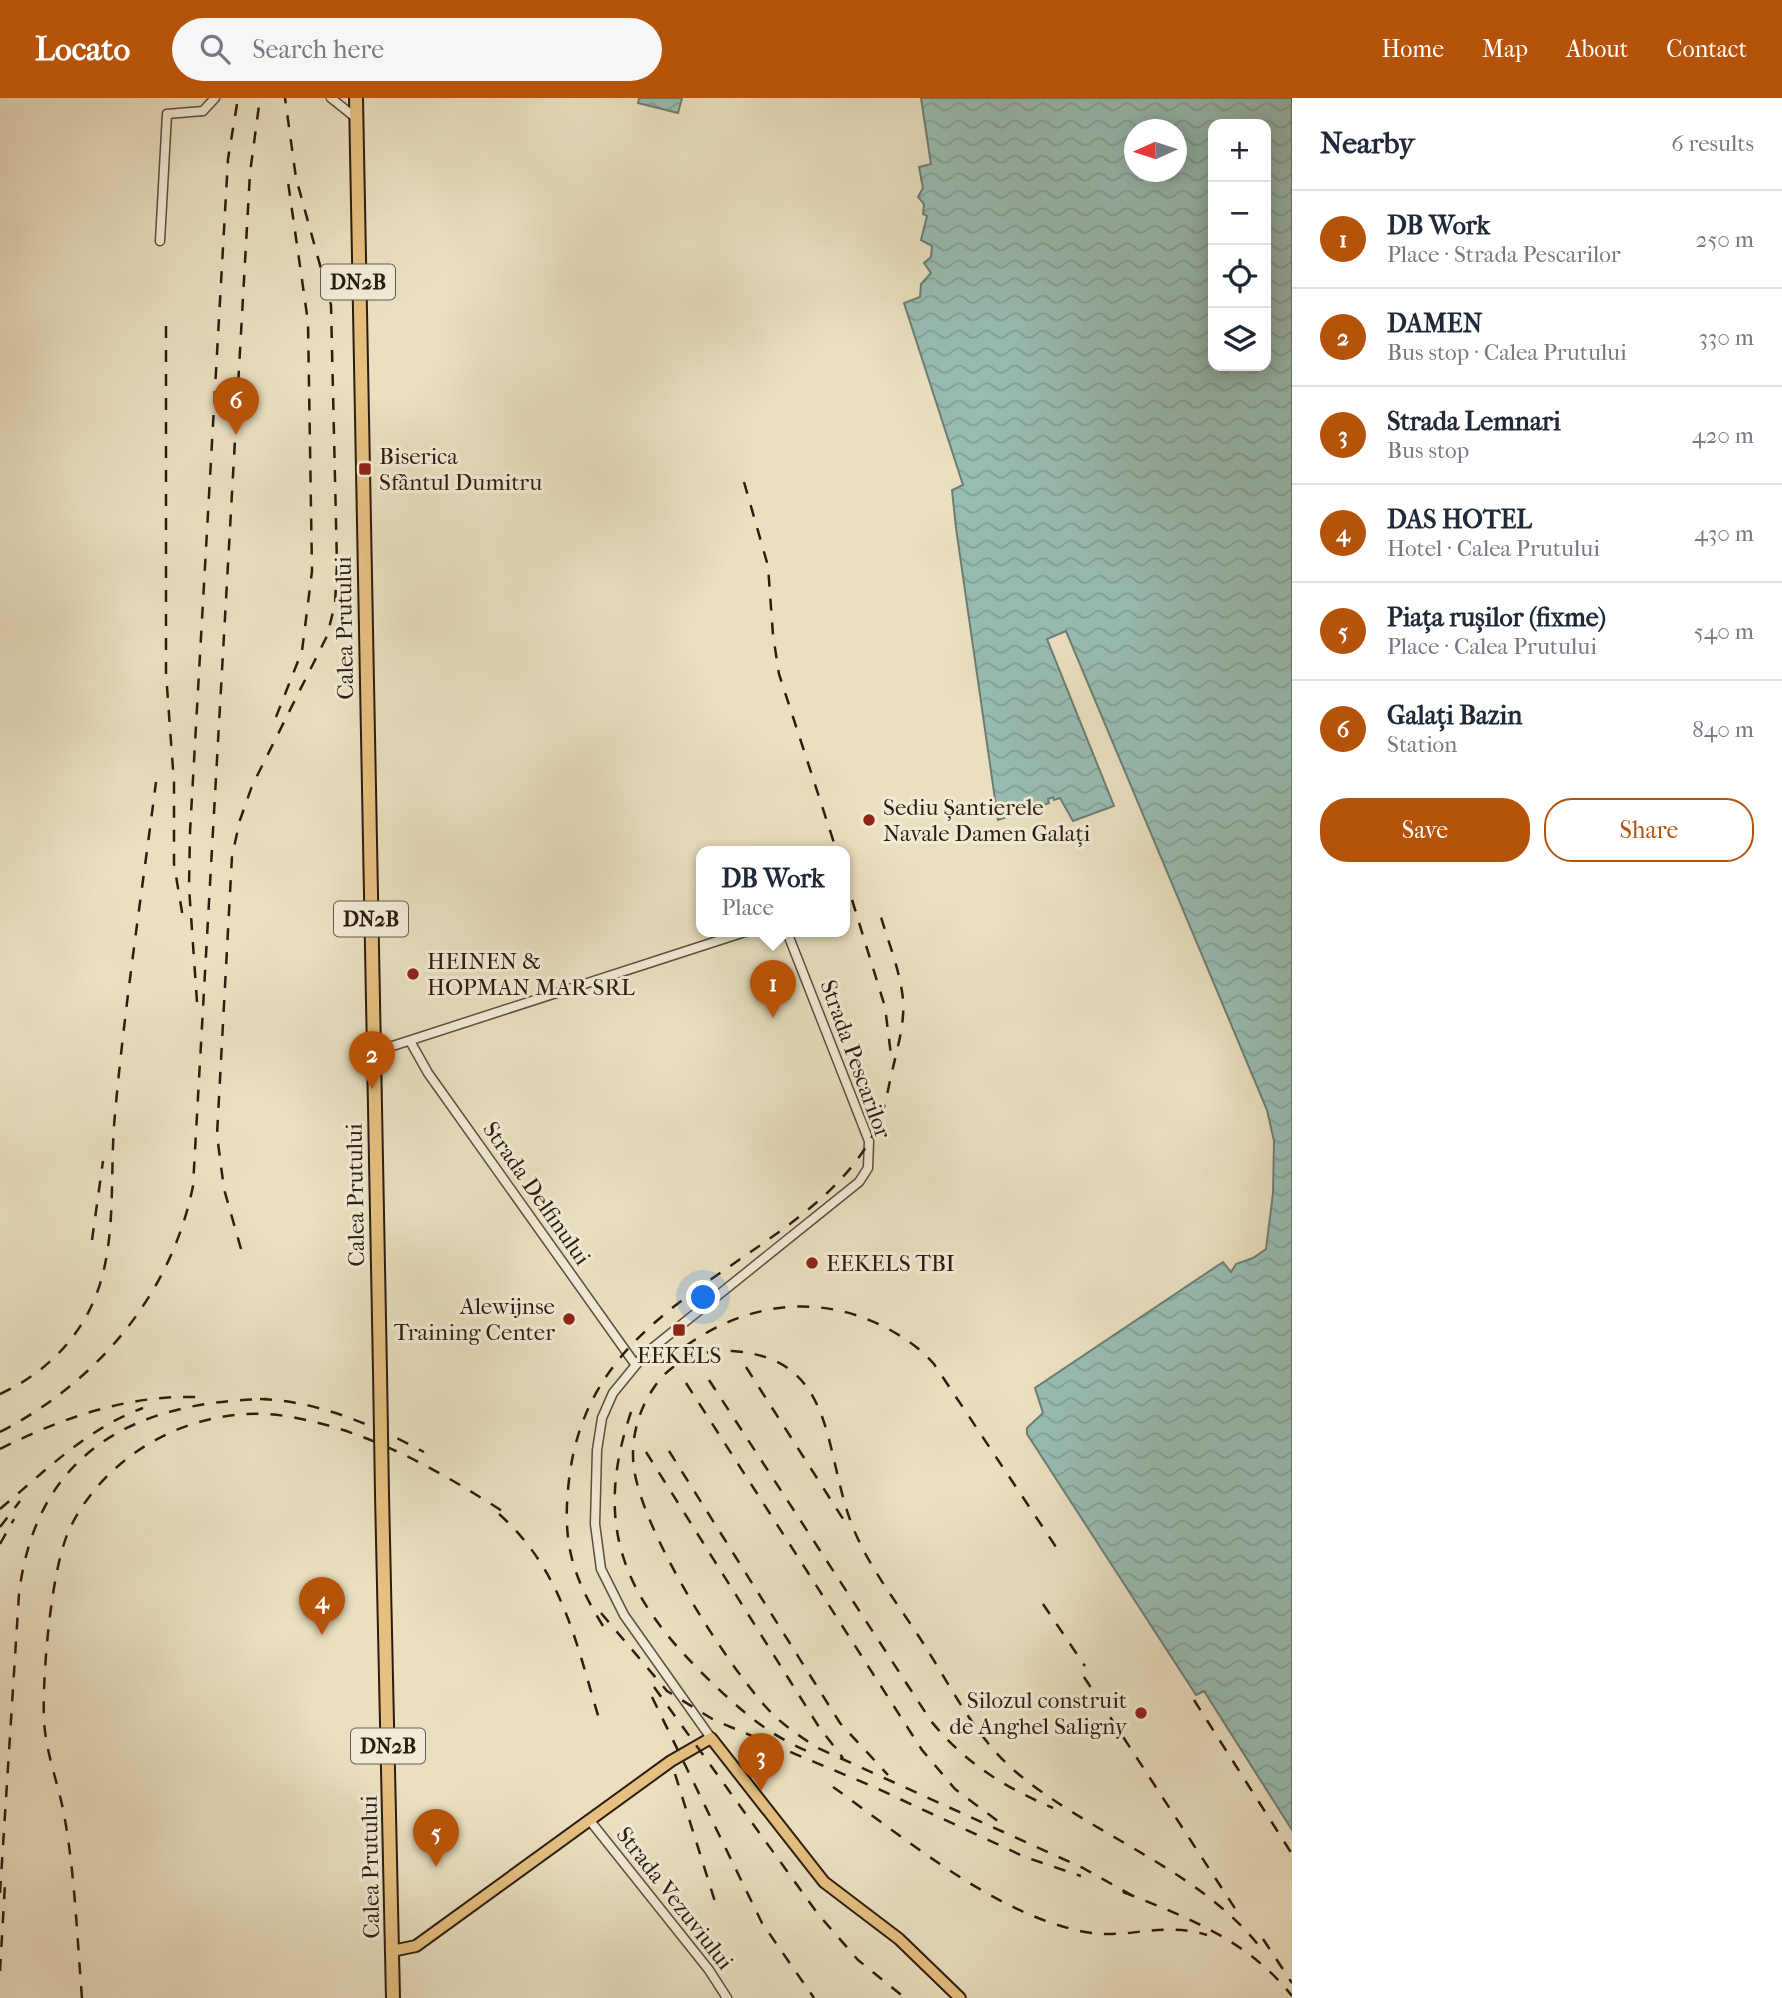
<!DOCTYPE html>
<html lang="en">
<head>
<meta charset="utf-8">
<style>
	body { margin:0; font-family:"IM FELL French Canon",serif; background:#f6f6f7; color:#1f2937 }
	.controls { position:absolute; right:21px; top:21px; display:grid; overflow:hidden; border-radius:14px; box-shadow:0 4px 18px #0003 }
	.controls button { width:63px; height:63px; display:grid; place-items:center; padding:0; border:0; border-bottom:2px solid #e0e1e3; background:#fff; color:#1f2937; font:35px sans-serif }
	.compass { position:absolute; left:1124px; top:21px; width:63px; height:63px; border-radius:50%; background:#fff; box-shadow:0 4px 18px #0003; rotate:267deg }
	.you { position:absolute; left:704px; top:1200px; width:24px; height:24px; margin:-18px; border:5px solid #fff; border-radius:50%; background:#1a73e8; box-shadow:0 0 0 10px #1a73e833 }
	.badge { display:grid; place-items:center; width:46px; height:46px; border-radius:50%; background:#b45309; color:#fff; font-size:23px; font-weight:700 }
	.pin { position:absolute; translate:-50% -58px; filter:drop-shadow(0 2px 4px #0008) }
	.pin::after { content:''; position:absolute; top:37px; width:24px; height:21px; background:inherit; clip-path:polygon(0 0,100% 0,50% 100%) }
	.popup { position:absolute; left:696px; top:748px; width:154px; height:91px; box-sizing:border-box; display:grid; place-content:center; border-radius:14px; background:#fff; filter:drop-shadow(0 2px 5px #0005); font-size:23px; white-space:nowrap; color:#747a83 }
	.popup b { font-size:26px; color:#1f2937 }
	.popup::after { content:''; position:absolute; left:50%; top:100%; margin-left:-14px; border:14px solid transparent; border-top-color:#fff }
	.list { margin:0; padding:0; list-style:none }
	h2 { display:flex; justify-content:space-between; align-items:center; height:91px; margin:0; padding:0 28px; font-size:30px }
	h2 small { font-size:23px; font-weight:400; color:#747a83 }
	.list li { display:grid; grid-template-columns:46px 1fr auto; gap:21px; align-items:center; box-sizing:border-box; height:98px; padding:0 28px; border-top:2px solid #e0e1e3 }
	.list b { display:block; font-size:26px; white-space:nowrap }
	.list p { margin:0; font-size:23px; white-space:nowrap; color:#747a83 }
	.list em { font-size:23px; font-style:normal; color:#747a83 }
	.actions { display:flex; gap:14px; padding:21px 28px }
	.actions a { flex:1; padding:16px 0; border:2px solid #b45309; border-radius:28px; text-align:center; font-size:24px; color:#b45309 }
	.actions .main { background:#b45309; color:#fff }
	.icon { flex:none; width:38px; height:38px; fill:none; stroke:currentColor; stroke-width:2; stroke-linecap:round; stroke-linejoin:round }
	.map { position:relative; flex:none; width:1292px; height:1900px; overflow:hidden }
	header { display:flex; align-items:center; gap:42px; box-sizing:border-box; height:98px; padding:0 35px; background:#b45309; color:#fff }
	header strong { font-size:33px }
	nav { display:flex; gap:38px; margin-inline-start:auto; font-size:24px }
	.search { width:490px; height:63px; background:#f6f6f7; display:flex; align-items:center; gap:18px; box-sizing:border-box; padding:0 24px; border-radius:38px; color:#747a83; font-size:26px }
	main { display:flex }
	aside { flex:1; background:#fff }
	.map>svg:first-child { display:block }
	.water { fill:url(#water-waves); stroke:#6d7d72; stroke-width:2; fill-rule:evenodd }
	.lines { fill:none; stroke-linecap:round; stroke-linejoin:round }
	.minor-casing { stroke:#5c4d3d; stroke-width:11 }
	.major-casing { stroke:#2d1c11; stroke-width:14 }
	.highway-casing { stroke:#2d1c11; stroke-width:16 }
	.minor { stroke:#f1ebd6; stroke-width:8 }
	.major { stroke:#e5c080; stroke-width:10 }
	.highway { stroke:#e5c080; stroke-width:12 }
	.rail { stroke:#2d1c11; stroke-width:2.5; stroke-dasharray:12 12; stroke-linecap:butt }
	.highway-bridge-casing { stroke:#2d1c11; stroke-width:16; stroke-linecap:butt }
	.highway-bridge { stroke:#e5c080; stroke-width:12 }
	.poi-dot { fill:#8f2418; stroke:#f1ebd6; stroke-width:2.5 }
	.labels { text-anchor:middle; stroke-width:6; stroke-linejoin:round; paint-order:stroke }
	.shield { fill:#f1ebd6; stroke:#685a4c; stroke-width:2 }
	.shield-label { font-size:21px; font-weight:bold; fill:#2d1c11 }
	.poi-label { font-size:23px; fill:#2d1c11; stroke:#f1ebd6; text-anchor:start }
	.street-label { font-size:23px; fill:#2d1c11; stroke:#f1ebd6 }
</style>
</head>
<body>
<header>
<strong>Locato</strong>
<div class="search"><svg class="icon" aria-label="search" viewBox="0 0 24 24"><circle cx="10" cy="10" r="6"/><path d="M15 15l6 6"/></svg>Search here</div>
<nav><a>Home</a><a>Map</a><a>About</a><a>Contact</a></nav>
</header>
<main>
<div class="map">
<svg width="1292" height="1900" viewBox="0 0 1292 1900">
	<defs>
		<pattern id="water-waves" width="16" height="10" patternUnits="userSpaceOnUse" patternTransform="scale(1.75)"><rect width="16" height="10" fill="#98bdb3"/><path d="M0 5q4-4 8 0t8 0" fill="none" stroke="#83a299"/></pattern>
	</defs>
	<rect width="100%" height="100%" fill="#eae0c0"/>
	<filter id="stains"><feTurbulence type="fractalNoise" baseFrequency=".00286" numOctaves="4"/><feColorMatrix values="0 0 0 0 .2 0 0 0 0 .09 0 0 0 0 .02 0 0 0 .5 -.17"/></filter>
	<radialGradient id="worn" r=".72"><stop offset=".6" stop-color="#630" stop-opacity="0"/><stop offset="1" stop-color="#630" stop-opacity=".3"/></radialGradient>
	<g class="water">
		<path d="M639 0H682L678 15 638 5Z"/>
		<path d="M921 0H1292V1732L1204 1593 1196 1597 1027 1336V1330L1043 1315 1035 1290 1223 1164 1231 1174 1236 1166 1253 1160 1266 1151 1273 1095 1274 1043 1267 1012 1066 533 1047 541 1114 708 1073 723 1060 700 1054 702 1053 699 1048 701 1049 705 998 722 956 430 952 392 963 387 904 205 920 199 921 186 931 175 924 165 931 159 932 148 921 142 927 118 923 116 924 106 918 99 923 90 919 69 931 66ZM1266 26V268H1213V26ZM1134 32H1176V74H1134Z"/>
	</g>
	<g class="lines">
		<defs>
			<g id="minor">
				<path d="M331 0 356 20"/>
				<path d="M160 143 167 16 203 13 215 0"/>
				<path d="M410 943 428 975 635 1266"/>
				<path d="M374 954 745 834"/>
				<path d="M711 1640 624 1517 601 1471 595 1426 597 1352 602 1320 613 1295 645 1256 859 1084 868 1070 869 1043 787 834"/>
				<path d="M591 1724 709 1872 727 1900"/>
			</g>
			<path id="major" d="M392 1853 416 1848 671 1663 711 1640 824 1784 899 1841 960 1900"/>
			<g id="highway">
				<path d="M356 0 380 1274"/>
				<path d="M382 1396 393 1900"/>
			</g>
		</defs>
		<use href="#minor" class="minor-casing"/>
		<use href="#major" class="major-casing"/>
		<use href="#highway" class="highway-casing"/>
		<use href="#minor" class="minor"/>
		<use href="#major" class="major"/>
		<use href="#highway" class="highway"/>
		<g class="rail">
			<path d="M166 228V575L174 685V766L183 820"/>
			<path d="M744 384 768 468 773 537 779 576 837 754"/>
			<path d="M276 619 302 553 312 473 308 224 288 84"/>
			<path d="M845 779 885 909 891 957"/>
			<path d="M197 904 189 789 190 734 228 61 238 0"/>
			<path d="M92 1142 103 1063"/>
			<path d="M241 1151 224 1091 217 1037 232 758 240 722 252 688 327 538 335 506 337 467 331 207 296 80 285 0"/>
			<path d="M667 1263C732 1206 816 1190 892 1233 908 1242 922 1252 934 1266L1062 1458"/>
			<path d="M746 1269 845 1424"/>
			<path d="M709 1282 931 1623C965 1665 1004 1689 1053 1710"/>
			<path d="M686 1285 922 1652 955 1691 999 1724"/>
			<path d="M0 1296C42 1277 77 1244 95 1200 118 1143 109 1077 115 1016 125 905 142 794 156 684"/>
			<path d="M260 1301C318 1303 373 1327 424 1354"/>
			<path d="M631 1314C593 1427 623 1497 704 1577 740 1612 765 1635 811 1655"/>
			<path d="M0 1334C97 1284 171 1197 193 1088L250 75 260 0"/>
			<path d="M0 1351C62 1320 126 1297 197 1299"/>
			<path d="M669 1353 840 1625 888 1677"/>
			<path d="M646 1354 819 1629 843 1660"/>
			<path d="M0 1411C45 1373 88 1330 143 1310"/>
			<path d="M499 1416C563 1473 576 1545 600 1624"/>
			<path d="M0 1429 20 1403"/>
			<path d="M0 1446 14 1421"/>
			<path d="M1043 1506 1085 1568"/>
			<path d="M601 1515 667 1593 714 1622 874 1689 1025 1759 1081 1778"/>
			<path d="M603 1528C571 1476 562 1443 569 1382 584 1251 682 1204 779 1134 816 1107 852 1077 874 1035 884 1017 887 995 892 974 897 951 905 926 903 901 900 873 889 846 881 819"/>
			<path d="M1084 1579 1240 1818"/>
			<path d="M654 1589 818 1816 858 1862 905 1900"/>
			<path d="M652 1599 762 1825 814 1900"/>
			<path d="M1194 1602 1292 1756"/>
			<path d="M675 1676 717 1810"/>
			<path d="M833 1689C906 1741 996 1817 1085 1834 1127 1842 1162 1823 1207 1837"/>
			<path d="M1123 1794C1187 1819 1249 1843 1292 1898"/>
			<path d="M0 1795 19 1496C36 1354 135 1303 267 1301"/>
			<path d="M1133 1798 1083 1770 818 1650C799 1638 780 1625 765 1608 721 1558 644 1436 634 1371 630 1342 638 1312 655 1288 673 1262 701 1251 732 1253 839 1260 822 1355 854 1432 871 1473 901 1510 925 1548 952 1591 977 1641 1016 1674 1093 1739 1201 1771 1263 1853"/>
			<path d="M1263 1841 1292 1885"/>
			<path d="M0 1873 5 1786"/>
			<path d="M82 1900C77 1839 75 1776 64 1716 58 1685 46 1655 44 1623 42 1579 51 1469 70 1430 108 1352 199 1305 285 1318 368 1331 440 1373 510 1418"/>
		</g>
		<defs>
			<path id="highway-bridge" d="M380 1274 382 1396"/>
		</defs>
		<use href="#highway-bridge" class="highway-bridge-casing"/>
		<use href="#highway-bridge" class="highway-bridge"/>
	</g>
	<g class="poi-dot">
		<rect x="358" y="364" width="14" height="14" rx="3.5"/>
		<circle cx="869" cy="722" r="7"/>
		<circle cx="413" cy="876" r="7"/>
		<circle cx="812" cy="1165" r="7"/>
		<circle cx="569" cy="1221" r="7"/>
		<rect x="672" y="1225" width="14" height="14" rx="3.5"/>
		<circle cx="1141" cy="1615" r="7"/>
	</g>
	<g class="labels">
		<g class="shield">
			<rect x="321" y="166.5" width="74" height="35" rx="5"/>
			<rect x="334" y="803.5" width="74" height="35" rx="5"/>
			<rect x="351" y="1630.5" width="74" height="35" rx="5"/>
		</g>
		<g class="shield-label">
			<text x="358" y="191">DN2B</text>
			<text x="371" y="828">DN2B</text>
			<text x="388" y="1655">DN2B</text>
		</g>
		<g class="poi-label">
			<text x="379" y="366">Biserica<tspan x="379" dy="26">Sfântul Dumitru</tspan></text>
			<text x="883" y="717">Sediu Șantierele<tspan x="883" dy="26">Navale Damen Galați</tspan></text>
			<text x="427" y="871">HEINEN &amp;<tspan x="427" dy="26">HOPMAN MAR SRL</tspan></text>
			<text x="826" y="1173">EEKELS TBI</text>
			<text x="555" y="1216" text-anchor="end">Alewijnse<tspan x="555" dy="26">Training Center</tspan></text>
			<text x="679" y="1265" text-anchor="middle">EEKELS</text>
			<text x="1127" y="1610" text-anchor="end">Silozul construit<tspan x="1127" dy="26">de Anghel Saligny</tspan></text>
		</g>
		<g class="street-label">
			<text transform="translate(344 530) rotate(-91)" y="8">Calea Prutului</text>
			<text transform="translate(856 961) rotate(70)" y="8">Strada Pescarilor</text>
			<text transform="translate(537 1095) rotate(55)" y="8">Strada Delfinului</text>
			<text transform="translate(355 1097) rotate(-91)" y="8">Calea Prutului</text>
			<text transform="translate(370 1769) rotate(-91)" y="8">Calea Prutului</text>
			<text transform="translate(675 1800) rotate(52)" y="8">Strada Vezuviului</text>
		</g>
	</g>
	<rect width="100%" height="100%" filter="url(#stains)"/>
	<rect width="100%" height="100%" fill="url(#worn)"/>
</svg>
<div class="controls">
<button>+</button>
<button>−</button>
<button><svg class="icon" aria-label="locate" viewBox="0 0 24 24"><circle cx="12" cy="12" r="6"/><path d="M12 2v4M12 18v4M2 12h4M18 12h4"/></svg></button>
<button><svg class="icon" aria-label="layers" viewBox="0 0 24 24"><path d="M12 4l9 5-9 5-9-5zM3 14l9 5 9-5"/></svg></button>
</div>
<svg class="compass" viewBox="-18 -18 36 36"><path d="M0-13l5 13h-10z" fill="#e53935"/><path d="M0 13l5-13h-10z" fill="#747a83"/></svg>
<div class="you"></div>
<div class="pin badge" style="left:773px;top:920px">1</div>
<div class="popup"><b>DB Work</b>Place</div>
<div class="pin badge" style="left:372px;top:991px">2</div>
<div class="pin badge" style="left:761px;top:1693px">3</div>
<div class="pin badge" style="left:322px;top:1537px">4</div>
<div class="pin badge" style="left:436px;top:1769px">5</div>
<div class="pin badge" style="left:236px;top:337px">6</div>
</div>
<aside>
<h2>Nearby<small>6 results</small></h2>
<ul class="list">
<li><span class="badge">1</span><div><b>DB Work</b><p>Place · Strada Pescarilor</p></div><em>250 m</em></li>
<li><span class="badge">2</span><div><b>DAMEN</b><p>Bus stop · Calea Prutului</p></div><em>330 m</em></li>
<li><span class="badge">3</span><div><b>Strada Lemnari</b><p>Bus stop</p></div><em>420 m</em></li>
<li><span class="badge">4</span><div><b>DAS HOTEL</b><p>Hotel · Calea Prutului</p></div><em>430 m</em></li>
<li><span class="badge">5</span><div><b>Piața rușilor (fixme)</b><p>Place · Calea Prutului</p></div><em>540 m</em></li>
<li><span class="badge">6</span><div><b>Galați Bazin</b><p>Station</p></div><em>840 m</em></li>
</ul>
<div class="actions"><a class="main">Save</a><a>Share</a></div>
</aside>
</main>
</body>
</html>
